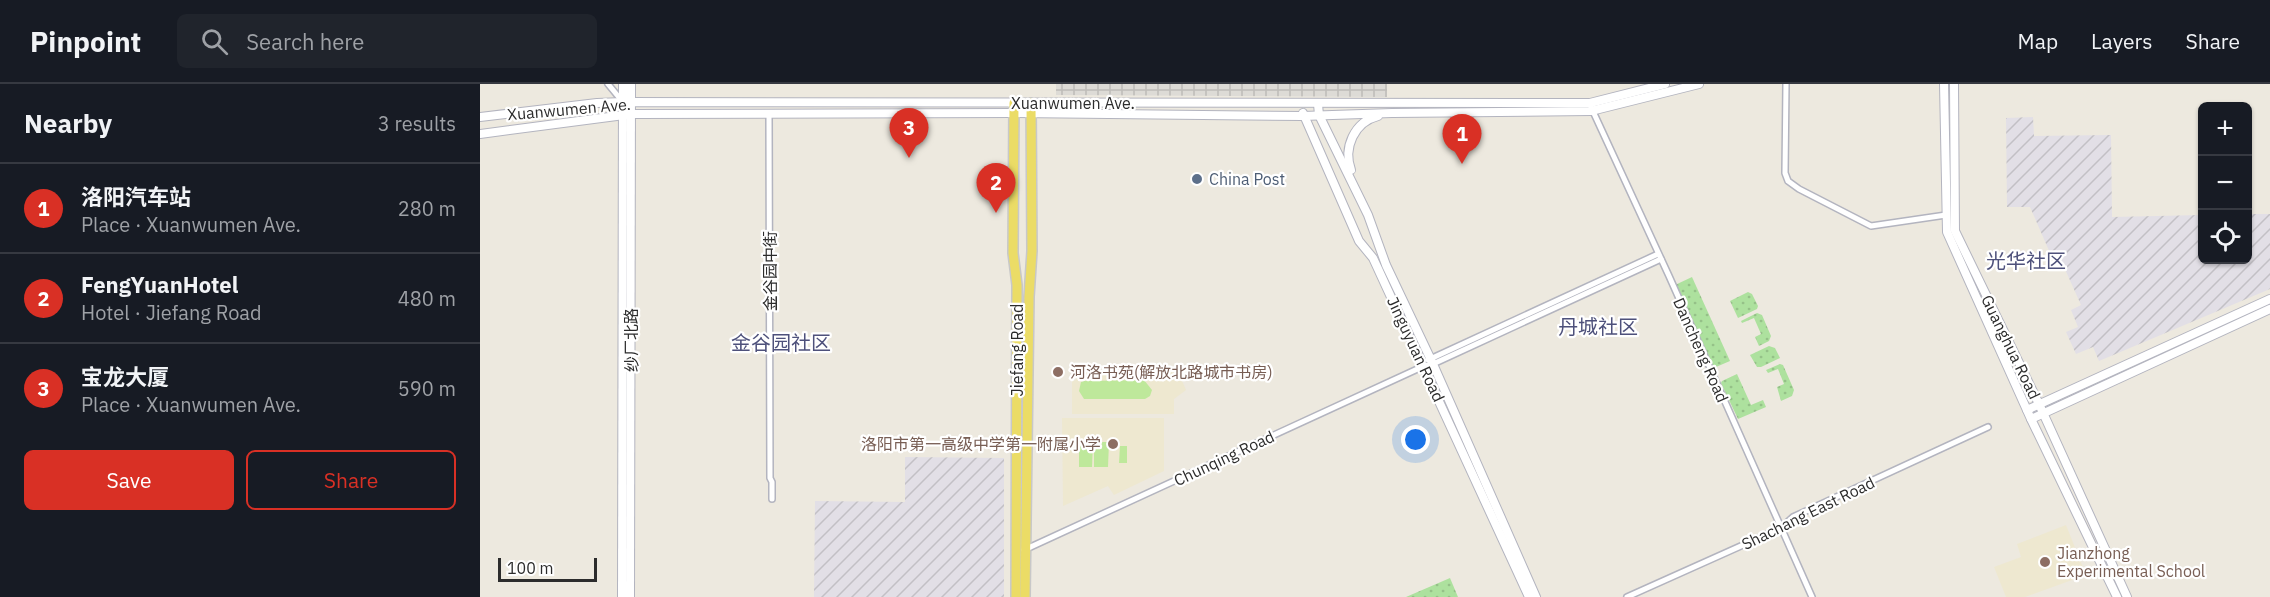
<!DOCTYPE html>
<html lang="en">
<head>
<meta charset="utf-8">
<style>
	body { margin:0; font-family:"IBM Plex Sans","Noto Sans SC",sans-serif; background:#20242c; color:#f1f3f6 }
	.controls { position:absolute; right:18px; top:18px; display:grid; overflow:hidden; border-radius:9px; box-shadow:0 2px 4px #0004 }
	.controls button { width:54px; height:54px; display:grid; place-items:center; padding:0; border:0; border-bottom:2px solid #363941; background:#171b24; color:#f1f3f6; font:30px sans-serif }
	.scale { position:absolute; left:18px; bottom:15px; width:99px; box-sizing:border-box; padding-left:6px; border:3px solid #2c2c2c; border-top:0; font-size:16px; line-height:21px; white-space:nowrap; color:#2c2c2c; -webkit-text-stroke:4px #fff; paint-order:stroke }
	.you { position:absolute; left:936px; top:356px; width:21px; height:21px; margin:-15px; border:4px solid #fff; border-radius:50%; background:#1a73e8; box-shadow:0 0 0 9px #1a73e833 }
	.badge { display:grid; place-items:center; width:39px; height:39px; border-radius:50%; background:#d93025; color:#fff; font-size:20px; font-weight:700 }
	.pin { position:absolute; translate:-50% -50px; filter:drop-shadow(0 2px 3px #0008) }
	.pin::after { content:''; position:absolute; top:32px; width:21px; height:18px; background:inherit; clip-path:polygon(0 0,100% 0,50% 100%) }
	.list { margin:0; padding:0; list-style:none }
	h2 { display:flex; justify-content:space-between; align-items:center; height:78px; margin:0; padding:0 24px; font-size:26px }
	h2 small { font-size:20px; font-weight:400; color:#9ea1a6 }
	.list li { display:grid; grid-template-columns:39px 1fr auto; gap:18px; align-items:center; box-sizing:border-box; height:90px; padding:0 24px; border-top:2px solid #363941 }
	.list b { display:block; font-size:22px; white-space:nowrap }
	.list p { margin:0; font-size:20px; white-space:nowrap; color:#9ea1a6 }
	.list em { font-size:20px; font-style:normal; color:#9ea1a6 }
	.actions { display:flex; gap:12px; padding:18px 24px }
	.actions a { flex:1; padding:14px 0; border:2px solid #d93025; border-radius:9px; text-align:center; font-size:21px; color:#d93025 }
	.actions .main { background:#d93025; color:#fff }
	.icon { flex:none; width:33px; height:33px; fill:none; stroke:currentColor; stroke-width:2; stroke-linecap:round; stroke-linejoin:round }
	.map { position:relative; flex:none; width:1790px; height:513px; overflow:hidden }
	header { display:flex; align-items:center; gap:36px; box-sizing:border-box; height:84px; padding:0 30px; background:#171b24; border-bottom:2px solid #363941 }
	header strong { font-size:28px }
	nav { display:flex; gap:33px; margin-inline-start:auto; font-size:21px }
	.search { width:420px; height:54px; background:#20242c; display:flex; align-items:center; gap:15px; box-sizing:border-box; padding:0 21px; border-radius:9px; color:#9ea1a6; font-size:22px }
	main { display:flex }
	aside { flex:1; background:#171b24 }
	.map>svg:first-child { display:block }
	.industrial { fill:url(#industrial-furrows) }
	.education { fill:#eee8d0 }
	.grass { fill:url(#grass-dots) }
	.pitch { fill:#bee89b }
	.plaza { fill:url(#plaza-grid) }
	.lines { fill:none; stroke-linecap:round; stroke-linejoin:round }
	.street-casing { stroke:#b3b4bf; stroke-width:8 }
	.secondary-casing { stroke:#b3b4bf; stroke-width:10 }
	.primary-casing { stroke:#c8c8c8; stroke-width:12 }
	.street { stroke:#fff; stroke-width:5 }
	.secondary { stroke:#fff; stroke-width:8 }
	.primary { stroke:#ebdc66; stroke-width:9 }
	.service-dot { fill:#5c6f8a; stroke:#fff; stroke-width:2 }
	.education-dot { fill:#8d6e63; stroke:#fff; stroke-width:2 }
	.labels { text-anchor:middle; stroke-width:4.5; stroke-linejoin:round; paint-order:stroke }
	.street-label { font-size:16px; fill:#2c2c2c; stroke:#fff }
	.service-label { font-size:16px; fill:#4e5e75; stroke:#fff; text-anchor:start }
	.education-label { font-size:16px; fill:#785e54; stroke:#fff; text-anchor:start }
	.quarter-label { font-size:20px; fill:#4e517b; stroke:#fff }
</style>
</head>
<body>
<header>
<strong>Pinpoint</strong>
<div class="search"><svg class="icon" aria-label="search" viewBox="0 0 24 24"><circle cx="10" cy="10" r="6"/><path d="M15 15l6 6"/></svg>Search here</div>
<nav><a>Map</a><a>Layers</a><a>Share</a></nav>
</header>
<main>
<aside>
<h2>Nearby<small>3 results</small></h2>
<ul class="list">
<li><span class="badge">1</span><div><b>洛阳汽车站</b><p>Place · Xuanwumen Ave.</p></div><em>280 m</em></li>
<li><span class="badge">2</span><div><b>FengYuanHotel</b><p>Hotel · Jiefang Road</p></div><em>480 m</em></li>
<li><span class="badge">3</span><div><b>宝龙大厦</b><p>Place · Xuanwumen Ave.</p></div><em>590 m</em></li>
</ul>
<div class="actions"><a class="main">Save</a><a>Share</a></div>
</aside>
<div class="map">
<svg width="1790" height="513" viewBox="0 0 1790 513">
	<defs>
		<pattern id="industrial-furrows" width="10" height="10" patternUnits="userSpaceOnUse" patternTransform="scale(1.5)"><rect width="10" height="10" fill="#e2dfe6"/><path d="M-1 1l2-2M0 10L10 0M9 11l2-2" fill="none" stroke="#c2c0c5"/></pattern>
		<pattern id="grass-dots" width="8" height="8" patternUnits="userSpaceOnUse" patternTransform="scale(1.5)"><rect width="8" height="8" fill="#ade19e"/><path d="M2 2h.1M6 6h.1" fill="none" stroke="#95c188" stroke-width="1.8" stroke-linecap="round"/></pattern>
		<pattern id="plaza-grid" width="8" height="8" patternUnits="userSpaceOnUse" patternTransform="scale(1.5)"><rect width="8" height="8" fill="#dddbd6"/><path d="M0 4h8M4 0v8" fill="none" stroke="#bebcb8"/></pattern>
	</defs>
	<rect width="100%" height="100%" fill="#ede9df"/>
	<g class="industrial">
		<path d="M1553 33 1554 52 1631 51 1632 133 1722 131V176H1768V130H1790V205L1619 277 1613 263 1596 270 1586 248 1598 243 1591 226 1601 221 1580 174 1570 169 1550 123H1527L1526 34Z"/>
		<path d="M425 373 524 374V513H334L335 417 425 418Z"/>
	</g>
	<g class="education">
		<path d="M696 283 706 306 694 315V330H592V297L596 296V288H683Z"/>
		<path d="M582 334H684V387L634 411 628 402 583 422Z"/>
		<path d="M1586 441 1606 491 1545 513H1526L1514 483 1541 473 1537 460Z"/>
	</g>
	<g class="grass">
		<path d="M1212 193 1250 277 1236 283 1232 282 1195 201Z"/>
		<path d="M1268 208 1272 210 1278 222 1277 225 1258 234 1250 217Z"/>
		<path d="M1277 229 1282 231 1291 252 1289 257 1279 262 1275 253 1281 250 1274 234 1262 239 1261 237Z"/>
		<path d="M1289 262 1295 264 1300 274 1281 283H1277L1270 271Z"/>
		<path d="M1300 280 1303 281 1314 306 1312 312 1301 317 1297 303 1304 300 1298 285 1288 289 1286 286Z"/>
		<path d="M1257 290 1271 321 1283 316 1286 323 1258 335 1241 299 1242 297Z"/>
		<path d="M970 494 978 513H926Z"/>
	</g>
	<g class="pitch">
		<path d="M664 296 672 306 670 312 665 315H604L599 307 601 298 604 297Z"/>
		<path d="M599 358H613L612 383H599Z"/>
		<path d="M614 358H629L628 383H614Z"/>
		<path d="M640 362H647V379H639Z"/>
	</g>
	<path class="plaza" d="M576 0H907V13L576 11Z"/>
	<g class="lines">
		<defs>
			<g id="street">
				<path d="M128 0 142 17"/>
				<path d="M1306 0 1305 89 1308 97 1319 105 1391 142 1466 131"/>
				<path d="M1111 23 1189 192 1332 513"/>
				<path d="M289 30 290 394 292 398V415"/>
				<path d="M948 276 1178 170"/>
				<path d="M544 466 944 282 953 280 1181 175"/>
				<path d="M1147 513 1301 444 1313 433 1508 343"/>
			</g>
			<g id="secondary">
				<path d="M1464 0 1467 148 1551 335 1637 513"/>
				<path d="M1474 0 1475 147 1559 320 1647 513"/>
				<path d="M838 20 839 31 888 131 906 181 953 280 1056 513"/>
				<path d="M823 29 879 157 893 174 1049 513"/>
				<path d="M0 33 117 19 143 18 1110 19 1185 0"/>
				<path d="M0 50 152 30 534 29 823 32 912 29 1111 27 1219 0"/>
				<path d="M871 86C863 64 874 38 898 32"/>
				<path d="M1547 326 1790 215"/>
				<path d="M1551 335 1790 225"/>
				<path d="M142 513 143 0"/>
				<path d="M150 513 151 0"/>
			</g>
			<g id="primary">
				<path d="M534 19 533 169 537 201 536 513"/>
				<path d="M545 513 549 213 552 167 551 19"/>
			</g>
		</defs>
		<use href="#street" class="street-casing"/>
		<use href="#secondary" class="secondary-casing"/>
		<use href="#primary" class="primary-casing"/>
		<use href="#street" class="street"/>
		<use href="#secondary" class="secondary"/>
		<use href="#primary" class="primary"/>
	</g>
	<circle class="service-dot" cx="717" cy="95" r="6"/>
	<g class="education-dot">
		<circle cx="578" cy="288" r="6"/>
		<circle cx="633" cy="360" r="6"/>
		<circle cx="1565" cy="478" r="6"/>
	</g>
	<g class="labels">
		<g class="street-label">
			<text x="593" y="25">Xuanwumen Ave.</text>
			<text transform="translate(89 25) rotate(-5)" y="6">Xuanwumen Ave.</text>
			<text transform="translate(290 187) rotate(-90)" y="6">金谷园中街</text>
			<text transform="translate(151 256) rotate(-90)" y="6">纱厂北路</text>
			<text transform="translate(1531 263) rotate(64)" y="6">Guanghua Road</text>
			<text transform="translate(936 265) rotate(65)" y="6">Jinguyuan Road</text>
			<text transform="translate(537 266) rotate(-90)" y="6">Jiefang Road</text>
			<text transform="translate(1221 266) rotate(66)" y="6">Dancheng Road</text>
			<text transform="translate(744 374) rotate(-25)" y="6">Chunqing Road</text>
			<text transform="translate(1328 429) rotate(-26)" y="6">Shachang East Road</text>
		</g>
		<g class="service-label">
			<text x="729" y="101">China Post</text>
		</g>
		<g class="education-label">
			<text x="590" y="294">河洛书苑(解放北路城市书房)</text>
			<text x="621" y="366" text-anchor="end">洛阳市第一高级中学第一附属小学</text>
			<text x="1577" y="475">Jianzhong<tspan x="1577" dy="18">Experimental School</tspan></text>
		</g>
		<g class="quarter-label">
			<text x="1546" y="184">光华社区</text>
			<text x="1118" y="250">丹城社区</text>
			<text x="301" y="266">金谷园社区</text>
		</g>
	</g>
</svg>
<div class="controls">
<button>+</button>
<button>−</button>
<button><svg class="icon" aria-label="locate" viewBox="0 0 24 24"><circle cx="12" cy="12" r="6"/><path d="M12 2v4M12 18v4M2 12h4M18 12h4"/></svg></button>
</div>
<div class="scale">100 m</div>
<div class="you"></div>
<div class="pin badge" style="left:982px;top:80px">1</div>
<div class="pin badge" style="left:516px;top:129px">2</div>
<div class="pin badge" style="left:429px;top:74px">3</div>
</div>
</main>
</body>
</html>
